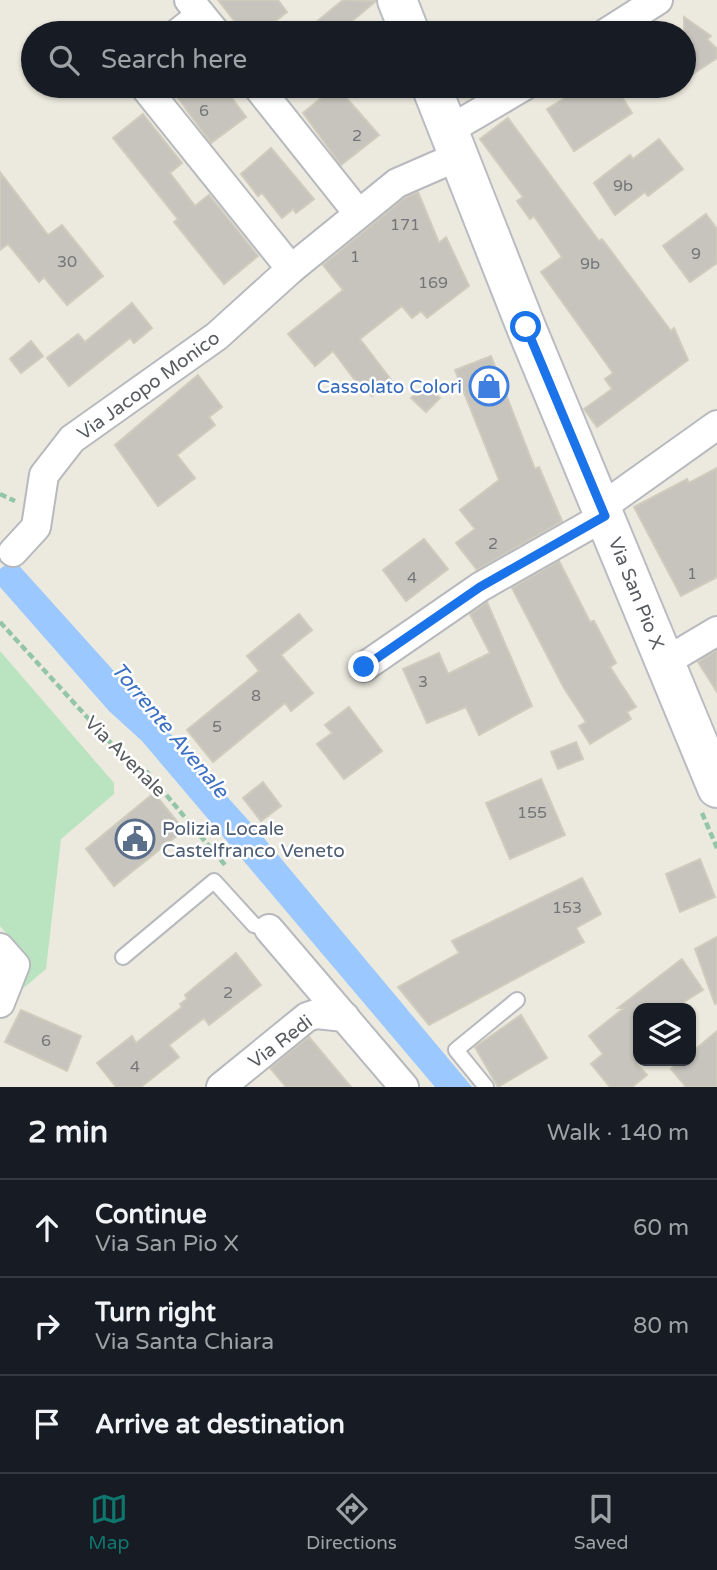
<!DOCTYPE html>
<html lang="en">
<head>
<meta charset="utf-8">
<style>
	body { margin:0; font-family:"Varela Round",sans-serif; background:#242831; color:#f1f3f6 }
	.controls { position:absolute; right:21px; bottom:21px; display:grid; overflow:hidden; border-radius:14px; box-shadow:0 2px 5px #0004 }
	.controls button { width:63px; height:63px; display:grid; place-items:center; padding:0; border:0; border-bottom:2px solid #363941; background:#171b24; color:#f1f3f6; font:35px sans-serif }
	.stop { position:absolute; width:21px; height:21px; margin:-16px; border:5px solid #1a73e8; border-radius:50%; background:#fff }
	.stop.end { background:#1a73e8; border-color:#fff; box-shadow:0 2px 7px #0008 }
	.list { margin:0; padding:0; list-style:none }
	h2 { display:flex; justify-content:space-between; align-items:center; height:91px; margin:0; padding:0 28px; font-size:30px }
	h2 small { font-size:23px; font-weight:400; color:#9ea1a6 }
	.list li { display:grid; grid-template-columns:46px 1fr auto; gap:21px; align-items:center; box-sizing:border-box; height:98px; padding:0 28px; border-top:2px solid #363941 }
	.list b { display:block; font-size:26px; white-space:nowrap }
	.list p { margin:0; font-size:23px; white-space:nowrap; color:#9ea1a6 }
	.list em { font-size:23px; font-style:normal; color:#9ea1a6 }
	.icon { flex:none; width:38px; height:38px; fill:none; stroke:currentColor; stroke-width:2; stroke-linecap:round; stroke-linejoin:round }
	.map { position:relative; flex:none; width:717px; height:1087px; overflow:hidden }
	.search { position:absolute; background:#171b24; box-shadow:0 2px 5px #0004; left:21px; right:21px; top:21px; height:77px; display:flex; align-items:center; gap:18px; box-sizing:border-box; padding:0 24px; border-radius:38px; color:#9ea1a6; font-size:26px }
	.sheet { height:385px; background:#171b24 }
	nav { display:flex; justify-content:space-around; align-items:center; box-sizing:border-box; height:98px; border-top:2px solid #363941; background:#171b24; font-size:19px; color:#9ea1a6 }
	nav a { display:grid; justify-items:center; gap:4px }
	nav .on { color:#0f766e }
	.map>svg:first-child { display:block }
	.green { fill:#bae4bf }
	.water { fill:#9bc8ff }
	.building { fill:#c6c4bc; stroke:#d0ccbd; stroke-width:2 }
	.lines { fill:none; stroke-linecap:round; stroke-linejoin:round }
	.lane-casing { stroke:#b7b9be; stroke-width:18 }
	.street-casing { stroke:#b7b9be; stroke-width:32 }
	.secondary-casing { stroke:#babcc3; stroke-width:42 }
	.path { stroke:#93c5a7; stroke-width:4.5; stroke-dasharray:7 3.5; stroke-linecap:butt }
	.lane { stroke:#fff; stroke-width:14 }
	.street { stroke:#fff; stroke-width:28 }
	.secondary { stroke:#fff; stroke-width:38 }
	.route { stroke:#1a73e8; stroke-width:9 }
	.labels { text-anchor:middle; stroke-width:5; stroke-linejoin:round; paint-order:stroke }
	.number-label { font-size:16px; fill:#747577 }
	.street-label { font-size:19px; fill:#585b60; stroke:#fff }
	.shop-label { font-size:19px; fill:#366cbe; stroke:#fff; text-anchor:end }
	.service-label { font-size:19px; fill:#4e5e75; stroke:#fff; text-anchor:start }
	.water-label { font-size:21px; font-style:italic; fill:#3d6fc3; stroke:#fff }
</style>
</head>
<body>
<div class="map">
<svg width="717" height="1087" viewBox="0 0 717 1087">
	<rect width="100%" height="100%" fill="#eceade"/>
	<path class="green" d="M0 651 114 783V794L61 839 46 969 7 1002 20 949 0 926Z"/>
	<path class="water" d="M13 559 258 831 472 1087H435L142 741 109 711 0 587V569Z"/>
	<g class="building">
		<path d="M218 0H278L287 12 260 33H244Z"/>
		<path d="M343 0 376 1 338 33H303Z"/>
		<path d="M684 17 711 36 707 39 717 49V58L684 80Z"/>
		<path d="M195 86H223L246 117 211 143 178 98Z"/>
		<path d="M336 86 379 135 341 165 303 113Z"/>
		<path d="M584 86H615L632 113 574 151 547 109Z"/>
		<path d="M143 114 182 163 170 173 195 206 209 195 258 256 224 284 174 222 178 219 113 138Z"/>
		<path d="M508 118 599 241 602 239 671 331 674 328 688 360 597 427 584 409 612 389 605 379 613 373 541 272 562 257 534 216 530 219 517 201 523 197 480 139Z"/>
		<path d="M659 139 683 169 648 196 645 192 615 215 594 183 630 155 633 159Z"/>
		<path d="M271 148 314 199 296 213 293 209 282 218 262 193 258 196 241 174Z"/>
		<path d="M0 172 48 235 62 225 103 276 67 305 44 277 39 282 8 244 0 250Z"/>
		<path d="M418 192 439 243 446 237 469 286 427 318 421 311 412 318 402 306 360 339 392 381 372 396 366 388 363 391 333 351 315 366 288 334 343 290 323 265 406 197Z"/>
		<path d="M706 214 717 229V263L690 282 663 246Z"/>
		<path d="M132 303 152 328 134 343 130 338 69 386 47 358 78 334 85 342Z"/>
		<path d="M31 341 43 356 21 373 10 359Z"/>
		<path d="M491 356 535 469 539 467 562 521 477 570 456 543 475 529 460 510 499 480 455 370Z"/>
		<path d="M198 375 222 407 209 417 215 425 177 455 195 478 158 506 115 445Z"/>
		<path d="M425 384 440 398 426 412 411 398Z"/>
		<path d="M717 468V577L681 596 634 507 687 479 689 483Z"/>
		<path d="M424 539 448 569 406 601 383 570Z"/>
		<path d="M559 561 590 622 594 621 616 663 610 667 636 707 627 712 631 719 590 744 579 726 586 722 564 688 512 588Z"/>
		<path d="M487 602 532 706 479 735 466 707 427 723 403 669 439 653 448 674 490 653 470 614Z"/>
		<path d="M299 614 312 630 281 655 313 693 291 711 285 703 213 762 187 730 259 671 247 656Z"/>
		<path d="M717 650V692L698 662Z"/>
		<path d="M349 707 382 751 344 779 317 744 332 733 325 725Z"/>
		<path d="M576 742 583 759 558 769 551 752Z"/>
		<path d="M541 779 565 835 510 859 486 803Z"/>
		<path d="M263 782 281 806 261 821 243 798Z"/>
		<path d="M154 793 184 830 114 886 86 849Z"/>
		<path d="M700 859 715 897 680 912 666 874Z"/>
		<path d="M582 878 601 914 576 928 584 942 429 1025 398 987 459 953 452 941Z"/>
		<path d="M717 937V1003L715 1004 695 949Z"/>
		<path d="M236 953 261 985 209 1025 204 1018 169 1045 179 1057 141 1087H116L97 1063 132 1036 136 1043 182 1007 180 1004 187 999 185 995Z"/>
		<path d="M682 959 703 990 674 1008H638V1065L647 1075 632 1087H610L591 1064 603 1054 589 1036 624 1008H618Z"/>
		<path d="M21 1010 81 1036 67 1071 5 1042Z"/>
		<path d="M521 1015 547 1058 498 1087 475 1047Z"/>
		<path d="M717 1031V1087H686L671 1069 681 1061H691V1053Z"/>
		<path d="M309 1037 351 1087H286L270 1068Z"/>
	</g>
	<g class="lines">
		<defs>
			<g id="lane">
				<path d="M123 957 214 881 254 925 269 929"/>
				<path d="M486 1087 456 1050 517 1000"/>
			</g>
			<g id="street">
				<path d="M189 0 216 33"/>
				<path d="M178 33 201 15"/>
				<path d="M606 33 658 0"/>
				<path d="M144 86 291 269"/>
				<path d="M257 86 358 213"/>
				<path d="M449 130 524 86"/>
				<path d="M600 503 616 497 717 425"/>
				<path d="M13 552 36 527 44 475 72 439 217 336 291 269 397 183 459 156"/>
				<path d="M665 662 717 631"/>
				<path d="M364 667 480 587 605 516"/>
				<path d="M269 929 404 1087"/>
				<path d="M0 948 15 965 0 1003"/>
				<path d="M221 1087 307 1017 316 1014 345 1017"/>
			</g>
			<g id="secondary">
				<path d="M397 0 410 33"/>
				<path d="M431 86 526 327 717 788"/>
			</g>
		</defs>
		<use href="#lane" class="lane-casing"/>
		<use href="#street" class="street-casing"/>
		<use href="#secondary" class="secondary-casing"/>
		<g class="path">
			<path d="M0 494 15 501"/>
			<path d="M0 622 130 764 147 772 225 865"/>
			<path d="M702 813 717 848"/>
		</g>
		<use href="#lane" class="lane"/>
		<use href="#street" class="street"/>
		<use href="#secondary" class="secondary"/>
	</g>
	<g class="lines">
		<path class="route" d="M364 667 480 587 605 516 526 327"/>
	</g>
	<defs>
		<symbol id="shop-ring" viewBox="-11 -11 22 22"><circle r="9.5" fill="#fff" stroke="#3f7fe0" stroke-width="1.5"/><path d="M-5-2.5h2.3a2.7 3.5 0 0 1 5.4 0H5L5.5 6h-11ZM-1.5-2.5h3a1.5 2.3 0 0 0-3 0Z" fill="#3f7fe0"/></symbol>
		<symbol id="civic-ring" viewBox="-11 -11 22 22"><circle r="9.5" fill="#fff" stroke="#5c6f8a" stroke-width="1.5"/><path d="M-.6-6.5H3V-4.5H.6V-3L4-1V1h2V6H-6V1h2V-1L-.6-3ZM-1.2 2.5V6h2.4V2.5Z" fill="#5c6f8a"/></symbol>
	</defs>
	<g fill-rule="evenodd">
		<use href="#shop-ring" x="467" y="364" width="44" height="44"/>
		<use href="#civic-ring" x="113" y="817" width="44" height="44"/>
	</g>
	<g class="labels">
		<g class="number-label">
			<text x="204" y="116">6</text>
			<text x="357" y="141">2</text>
			<text x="623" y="191">9b</text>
			<text x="405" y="230">171</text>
			<text x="696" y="259">9</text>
			<text x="355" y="262">1</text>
			<text x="67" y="267">30</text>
			<text x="590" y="269">9b</text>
			<text x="433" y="288">169</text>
			<text x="493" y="549">2</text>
			<text x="692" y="579">1</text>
			<text x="412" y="583">4</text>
			<text x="423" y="687">3</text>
			<text x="256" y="701">8</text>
			<text x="217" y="732">5</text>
			<text x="532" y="818">155</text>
			<text x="567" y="913">153</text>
			<text x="228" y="998">2</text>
			<text x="46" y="1046">6</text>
			<text x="135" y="1072">4</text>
		</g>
		<g class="street-label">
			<text transform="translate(148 385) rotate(-36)" y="7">Via Jacopo Monico</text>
			<text transform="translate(637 593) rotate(68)" y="7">Via San Pio X</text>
			<text transform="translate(126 756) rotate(45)" y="7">Via Avenale</text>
			<text transform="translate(280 1041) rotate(-37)" y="7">Via Redi</text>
		</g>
		<g class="shop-label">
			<text x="462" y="393">Cassolato Colori</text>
		</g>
		<g class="service-label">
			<text x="162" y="835">Polizia Locale<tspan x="162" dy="22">Castelfranco Veneto</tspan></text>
		</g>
		<g class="water-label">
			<text transform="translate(170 730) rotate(50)" y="7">Torrente Avenale</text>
		</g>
	</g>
</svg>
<div class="controls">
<button><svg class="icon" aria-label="layers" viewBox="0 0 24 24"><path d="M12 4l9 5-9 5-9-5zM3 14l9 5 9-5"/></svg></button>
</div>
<div class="stop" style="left:526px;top:327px"></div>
<div class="stop end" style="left:364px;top:667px"></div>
<div class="search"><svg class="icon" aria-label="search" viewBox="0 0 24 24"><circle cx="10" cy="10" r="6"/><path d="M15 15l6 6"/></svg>Search here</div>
</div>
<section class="sheet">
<h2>2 min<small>Walk · 140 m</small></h2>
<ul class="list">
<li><svg class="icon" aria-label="ahead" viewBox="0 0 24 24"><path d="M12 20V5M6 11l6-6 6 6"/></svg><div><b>Continue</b><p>Via San Pio X</p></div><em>60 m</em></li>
<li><svg class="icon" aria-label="right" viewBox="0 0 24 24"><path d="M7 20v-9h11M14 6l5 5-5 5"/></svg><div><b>Turn right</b><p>Via Santa Chiara</p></div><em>80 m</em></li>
<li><svg class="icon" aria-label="arrive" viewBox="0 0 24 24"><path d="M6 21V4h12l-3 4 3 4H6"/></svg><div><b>Arrive at destination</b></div></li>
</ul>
</section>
<nav>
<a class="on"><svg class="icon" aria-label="map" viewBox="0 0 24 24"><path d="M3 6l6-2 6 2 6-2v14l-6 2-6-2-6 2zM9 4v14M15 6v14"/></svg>Map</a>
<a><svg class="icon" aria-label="directions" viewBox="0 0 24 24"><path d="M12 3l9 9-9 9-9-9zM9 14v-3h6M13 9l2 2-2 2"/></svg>Directions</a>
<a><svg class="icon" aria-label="saved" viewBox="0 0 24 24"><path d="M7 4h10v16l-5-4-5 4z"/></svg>Saved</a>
</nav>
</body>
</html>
